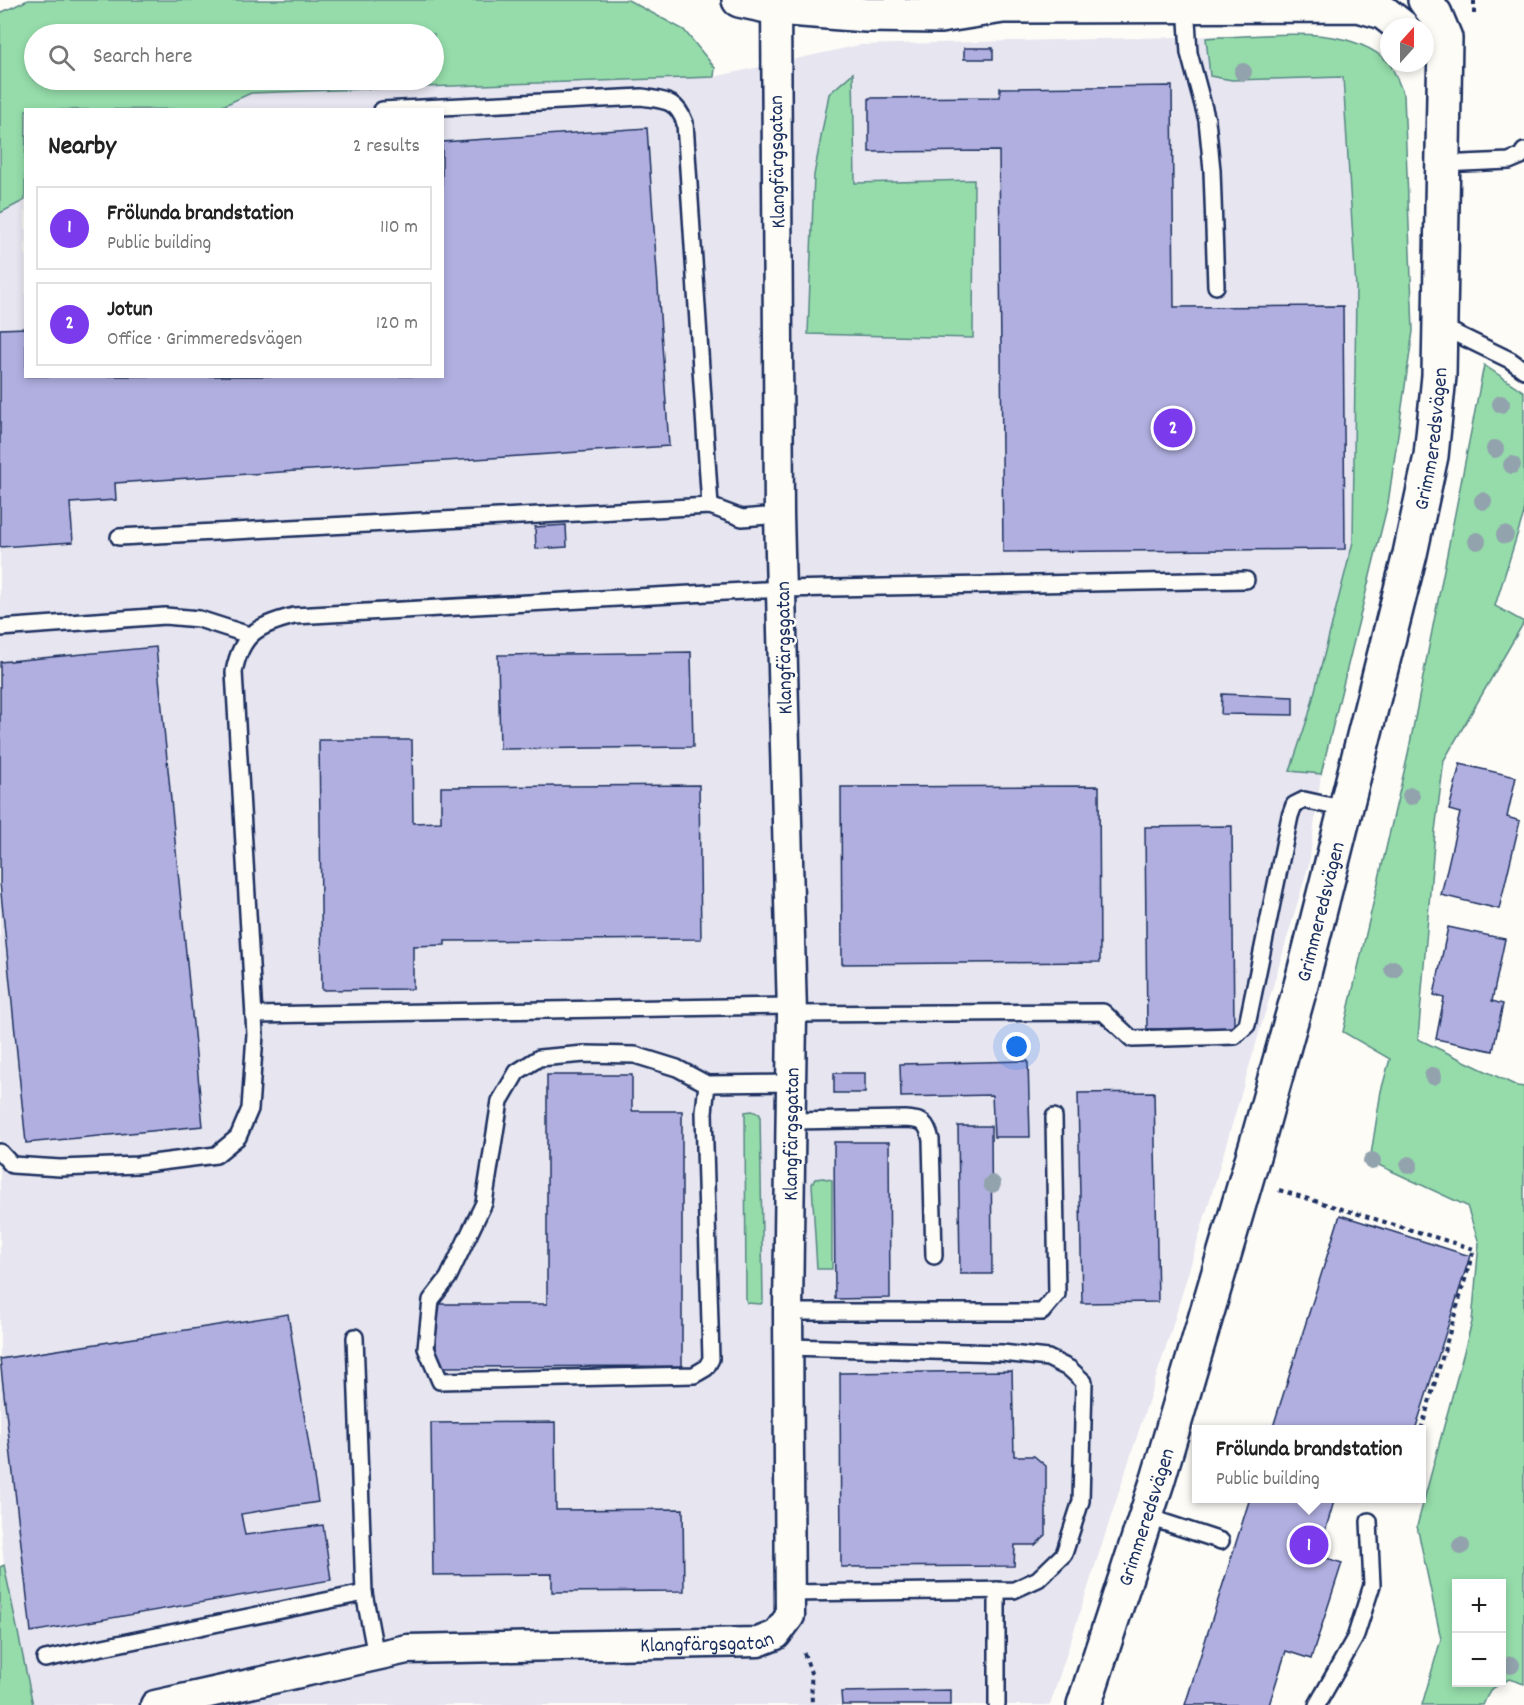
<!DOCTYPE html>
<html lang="en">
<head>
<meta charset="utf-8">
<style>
	body { margin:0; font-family:Dekko,sans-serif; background:#f2f2f2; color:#222 }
	.controls { position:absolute; right:18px; bottom:18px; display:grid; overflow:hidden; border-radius:0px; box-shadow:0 3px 9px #0003 }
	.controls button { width:54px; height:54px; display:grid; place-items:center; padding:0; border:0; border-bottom:2px solid #e0e0e0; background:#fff; color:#222; font:30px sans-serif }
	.compass { position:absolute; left:1380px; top:18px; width:54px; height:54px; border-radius:50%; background:#fff; box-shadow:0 3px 9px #0003; rotate:21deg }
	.you { position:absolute; left:1017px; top:1047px; width:21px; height:21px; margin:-15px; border:4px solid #fff; border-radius:50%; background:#1a73e8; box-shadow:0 0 0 9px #1a73e833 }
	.badge { display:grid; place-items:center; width:39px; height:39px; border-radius:50%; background:#7c3aed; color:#fff; font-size:20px; font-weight:700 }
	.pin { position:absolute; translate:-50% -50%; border:3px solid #fff; box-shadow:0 2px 6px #0006 }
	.popup { position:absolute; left:1192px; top:1425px; width:234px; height:78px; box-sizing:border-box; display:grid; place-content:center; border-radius:0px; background:#fff; filter:drop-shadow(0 2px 4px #0005); font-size:20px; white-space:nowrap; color:#767676 }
	.popup b { font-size:22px; color:#222 }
	.popup::after { content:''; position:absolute; left:50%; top:100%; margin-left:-12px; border:12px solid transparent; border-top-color:#fff }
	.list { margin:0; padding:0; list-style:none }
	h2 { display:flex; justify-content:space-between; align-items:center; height:78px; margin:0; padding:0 24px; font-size:26px }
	h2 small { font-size:20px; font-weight:400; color:#767676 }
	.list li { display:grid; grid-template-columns:39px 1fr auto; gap:18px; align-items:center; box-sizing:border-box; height:84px; margin:0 12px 12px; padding:0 12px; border:2px solid #e0e0e0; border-radius:0px }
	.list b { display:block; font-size:22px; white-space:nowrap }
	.list p { margin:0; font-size:20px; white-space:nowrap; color:#767676 }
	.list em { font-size:20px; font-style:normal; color:#767676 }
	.icon { flex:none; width:33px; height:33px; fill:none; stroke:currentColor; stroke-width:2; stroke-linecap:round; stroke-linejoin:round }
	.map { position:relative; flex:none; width:1524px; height:1705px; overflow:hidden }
	.search { position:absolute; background:#fff; box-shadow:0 3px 9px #0003; left:24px; top:24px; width:420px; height:66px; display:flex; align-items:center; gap:15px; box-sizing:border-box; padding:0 21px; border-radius:33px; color:#767676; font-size:22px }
	.panel { position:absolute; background:#fff; box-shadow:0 3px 9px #0003; left:24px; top:108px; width:420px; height:270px; border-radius:0px }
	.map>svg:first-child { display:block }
	.built { fill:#e6e5f0 }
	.green { fill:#95dcaa; stroke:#588684; stroke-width:1.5; fill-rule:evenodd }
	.building { fill:#b0afe0; stroke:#1b2f5e; stroke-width:1.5 }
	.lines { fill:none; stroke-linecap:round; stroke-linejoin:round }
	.lane-casing { stroke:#1b2f5e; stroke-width:20 }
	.street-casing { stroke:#1b2f5e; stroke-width:33 }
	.secondary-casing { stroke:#1b2f5e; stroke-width:38 }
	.path { stroke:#1b2f5e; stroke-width:4; stroke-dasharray:4.5 4.5; stroke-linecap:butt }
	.lane { stroke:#fdfcf7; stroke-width:15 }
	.street { stroke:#fdfcf7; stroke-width:28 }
	.secondary { stroke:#fdfcf7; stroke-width:33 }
	.tree { fill:#92a3ad }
	.labels { text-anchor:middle; stroke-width:5; stroke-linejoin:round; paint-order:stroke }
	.street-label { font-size:21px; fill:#1b2f5e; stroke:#fdfcf7 }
</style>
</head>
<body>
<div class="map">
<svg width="1524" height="1705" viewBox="0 0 1524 1705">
	<rect width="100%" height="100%" fill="#fdfcf7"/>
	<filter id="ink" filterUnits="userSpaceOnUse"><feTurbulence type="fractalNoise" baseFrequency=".0167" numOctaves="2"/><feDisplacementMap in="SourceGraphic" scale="12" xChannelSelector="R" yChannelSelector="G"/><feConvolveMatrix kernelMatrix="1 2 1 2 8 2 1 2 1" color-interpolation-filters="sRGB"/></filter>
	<g filter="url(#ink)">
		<path class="built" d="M1219 36H1335L1364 45 1389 64 1404 95 1413 331 1388 503 1321 774 1309 864 1171 1331 1050 1705H33L4 1565 0 1522V213L25 200 26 376H442V110L216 109 251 93 714 77 860 45Z"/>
		<g class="green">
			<path d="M28 0H628L684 30 715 68 714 77 251 93 216 109 26 110 25 200 0 213V13ZM434 34V80H34V34Z"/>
			<path d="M1219 37C1272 36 1347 23 1388 62 1395 70 1399 85 1404 95L1413 331 1388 503 1321 774 1290 771 1309 714 1353 542 1356 288 1343 77 1232 80 1210 76 1206 38Z"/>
			<path d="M853 73 855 183 974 180 973 338 808 334 814 175 829 94Z"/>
			<path d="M1484 365 1524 392V513L1495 606 1524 622 1444 760 1435 831 1418 1039 1517 1086 1524 1087V1684L1509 1679 1490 1690 1483 1705H1422L1441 1639 1417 1526 1472 1322 1479 1243 1467 1206 1370 1161 1381 1091 1390 1059 1343 1032 1407 759ZM1456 1584H1502V1682H1456Z"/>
			<path d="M752 1111 760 1114 763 1301 761 1304 747 1303 746 1300 745 1112Z"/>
			<path d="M823 1178 832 1180V1269H817L812 1184 815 1179Z"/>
			<path d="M4 1565 33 1705H0V1567Z"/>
		</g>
		<g class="building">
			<rect x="964" y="48" width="29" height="11"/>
			<path d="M1172 86 1174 307 1343 306 1345 549 1003 552 999 151 869 152V98L1000 97V88Z"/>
			<path d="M647 128 669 446 115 483 116 500 70 503 73 542 0 547V329L26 328V376H442V142Z"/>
			<path d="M566 525 567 547 536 549 535 527Z"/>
			<path d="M156 647 203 1126 26 1143 0 883V662Z"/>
			<path d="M691 652 693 747 500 749 498 655Z"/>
			<path d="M1222 694 1293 697V715L1221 714Z"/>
			<path d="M319 740H412L413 823 441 822V787L699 785 701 939 445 941V945L413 946V989L322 990Z"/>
			<path d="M1460 764 1516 777 1507 817 1520 821 1499 909 1441 895 1460 813 1449 810Z"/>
			<path d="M1099 786 1100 962 842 964 841 787Z"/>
			<path d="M1232 826 1234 1029H1147L1145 827Z"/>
			<path d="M1448 927 1505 939 1492 1001 1503 1004 1493 1051 1436 1039 1444 998 1434 995Z"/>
			<path d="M1028 1061 1030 1137H994L992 1095 901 1097 900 1064Z"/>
			<rect x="834" y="1073" width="31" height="20"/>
			<path d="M547 1075H632V1111H682V1366L436 1367V1304H547Z"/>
			<path d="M1154 1092 1158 1302 1082 1303 1078 1093Z"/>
			<path d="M958 1126H991L992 1274H960Z"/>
			<path d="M834 1142H889L890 1298 835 1299Z"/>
			<path d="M1340 1215 1470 1256 1415 1430H1272Z"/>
			<path d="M288 1314 318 1502 241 1514 245 1535 323 1525 331 1580 31 1632 0 1359Z"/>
			<path d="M1012 1371 1014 1456H1034L1046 1466V1535L1035 1545H1015L1014 1566 841 1567 840 1373Z"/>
			<path d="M555 1422 556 1510 683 1509 684 1591 552 1592V1574L433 1575 431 1423Z"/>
			<path d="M1250 1498H1335L1318 1555 1342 1563 1311 1659 1286 1651 1269 1705H1185Z"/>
			<path d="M951 1690V1705H842L841 1692Z"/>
		</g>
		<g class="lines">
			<defs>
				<g id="lane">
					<path d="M1186 4 1189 53 1207 120 1212 170 1216 286"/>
					<path d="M382 110 642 97C665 101 676 99 685 123L710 506"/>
					<path d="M1441 164 1509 161 1521 156 1524 151"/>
					<path d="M1440 326 1510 360 1524 370"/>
					<path d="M119 537 710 506 742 518 779 515"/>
					<path d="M0 628 165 616 199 619 249 635"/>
					<path d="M792 1014 1103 1012 1132 1039 1235 1036 1247 1025 1290 816 1294 805 1304 800 1345 809"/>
					<path d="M254 1015 792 1006"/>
					<path d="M707 1084 704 1112 711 1359 706 1368 694 1375 440 1381 426 1348 431 1300 448 1278 484 1203 500 1101 517 1072 539 1058 585 1054 635 1055 677 1068 707 1084 793 1083"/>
					<path d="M792 1121 905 1119C923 1120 927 1122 931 1140L934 1256"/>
					<path d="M0 1152 12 1165 60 1168 137 1165 216 1155 238 1137 250 1109 255 1034 234 672C241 634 258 625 294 616L781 589 1246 580"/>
					<path d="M788 1312H1042L1057 1294 1054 1117"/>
					<path d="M355 1337 364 1593 376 1656"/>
					<path d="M789 1347 1002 1353 1048 1358 1070 1369 1084 1382 1081 1501 1064 1554 1038 1579 1014 1590 790 1593"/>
					<path d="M1145 1516 1221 1541"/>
					<path d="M997 1590V1705"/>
					<path d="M45 1659 364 1593"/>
					<path d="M1317 1705 1355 1638 1372 1585 1369 1521"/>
				</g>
				<g id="street">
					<path id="s1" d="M155 1705 407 1649 758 1642 776 1635 790 1616 788 1312 792 1014 779 515 776 0"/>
				</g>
				<g id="secondary">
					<path d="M739 0 776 8 866 15 940 16 1003 6 1358 5 1383 12 1402 27"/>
					<path id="s2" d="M1084 1705 1158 1479 1259 1136 1301 985 1410 554 1431 456 1439 376 1445 38 1435 14 1425 0"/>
				</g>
			</defs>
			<use href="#lane" class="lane-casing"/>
			<use href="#street" class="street-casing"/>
			<use href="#secondary" class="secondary-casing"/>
			<g class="path">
				<path d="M1474 14V0"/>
				<path d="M1279 1190 1474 1249 1421 1430"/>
				<path d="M804 1653 811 1673 812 1705"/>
			</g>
			<use href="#lane" class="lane"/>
			<use href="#street" class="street"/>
			<use href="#secondary" class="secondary"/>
		</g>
		<g class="tree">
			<circle cx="1243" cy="72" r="9"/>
			<circle cx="1501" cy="404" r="9"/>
			<circle cx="1495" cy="449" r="9"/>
			<circle cx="1512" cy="465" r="9"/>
			<circle cx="1483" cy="501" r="9"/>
			<circle cx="1505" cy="535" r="9"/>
			<circle cx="1477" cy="541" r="9"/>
			<circle cx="1411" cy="796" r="9"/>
			<circle cx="1393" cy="969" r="9"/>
			<circle cx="1433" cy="1076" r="9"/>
			<circle cx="1372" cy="1161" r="9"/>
			<circle cx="1409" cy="1165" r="9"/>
			<circle cx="992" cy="1184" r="9"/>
			<circle cx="1461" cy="1546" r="9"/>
			<circle cx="1511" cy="1665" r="9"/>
		</g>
	</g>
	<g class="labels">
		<g class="street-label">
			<text transform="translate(776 162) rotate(-91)" y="7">Klangfärgsgatan</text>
			<text dy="7" stroke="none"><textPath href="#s2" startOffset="1314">Grimmeredsvägen</textPath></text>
			<text transform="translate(783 648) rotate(-91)" y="7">Klangfärgsgatan</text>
			<text dy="7" stroke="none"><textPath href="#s2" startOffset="828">Grimmeredsvägen</textPath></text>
			<text dy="7" stroke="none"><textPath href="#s1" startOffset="1134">Klangfärgsgatan</textPath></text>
			<text dy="7" stroke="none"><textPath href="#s2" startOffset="198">Grimmeredsvägen</textPath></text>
			<text dy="7" stroke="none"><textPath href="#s1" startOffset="558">Klangfärgsgatan</textPath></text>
		</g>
	</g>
</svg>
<div class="controls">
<button>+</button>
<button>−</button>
</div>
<svg class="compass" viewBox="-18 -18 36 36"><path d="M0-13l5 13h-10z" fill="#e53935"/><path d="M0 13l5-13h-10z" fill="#767676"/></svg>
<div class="you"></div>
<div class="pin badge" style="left:1309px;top:1545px">1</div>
<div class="popup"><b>Frölunda brandstation</b>Public building</div>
<div class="pin badge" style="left:1173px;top:428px">2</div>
<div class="search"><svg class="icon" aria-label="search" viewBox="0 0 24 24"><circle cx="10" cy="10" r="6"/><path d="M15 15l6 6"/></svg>Search here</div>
<section class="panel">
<h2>Nearby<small>2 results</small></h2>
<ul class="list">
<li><span class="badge">1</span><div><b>Frölunda brandstation</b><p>Public building</p></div><em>110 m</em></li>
<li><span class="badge">2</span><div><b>Jotun</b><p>Office · Grimmeredsvägen</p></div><em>120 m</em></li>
</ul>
</section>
</div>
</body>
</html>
